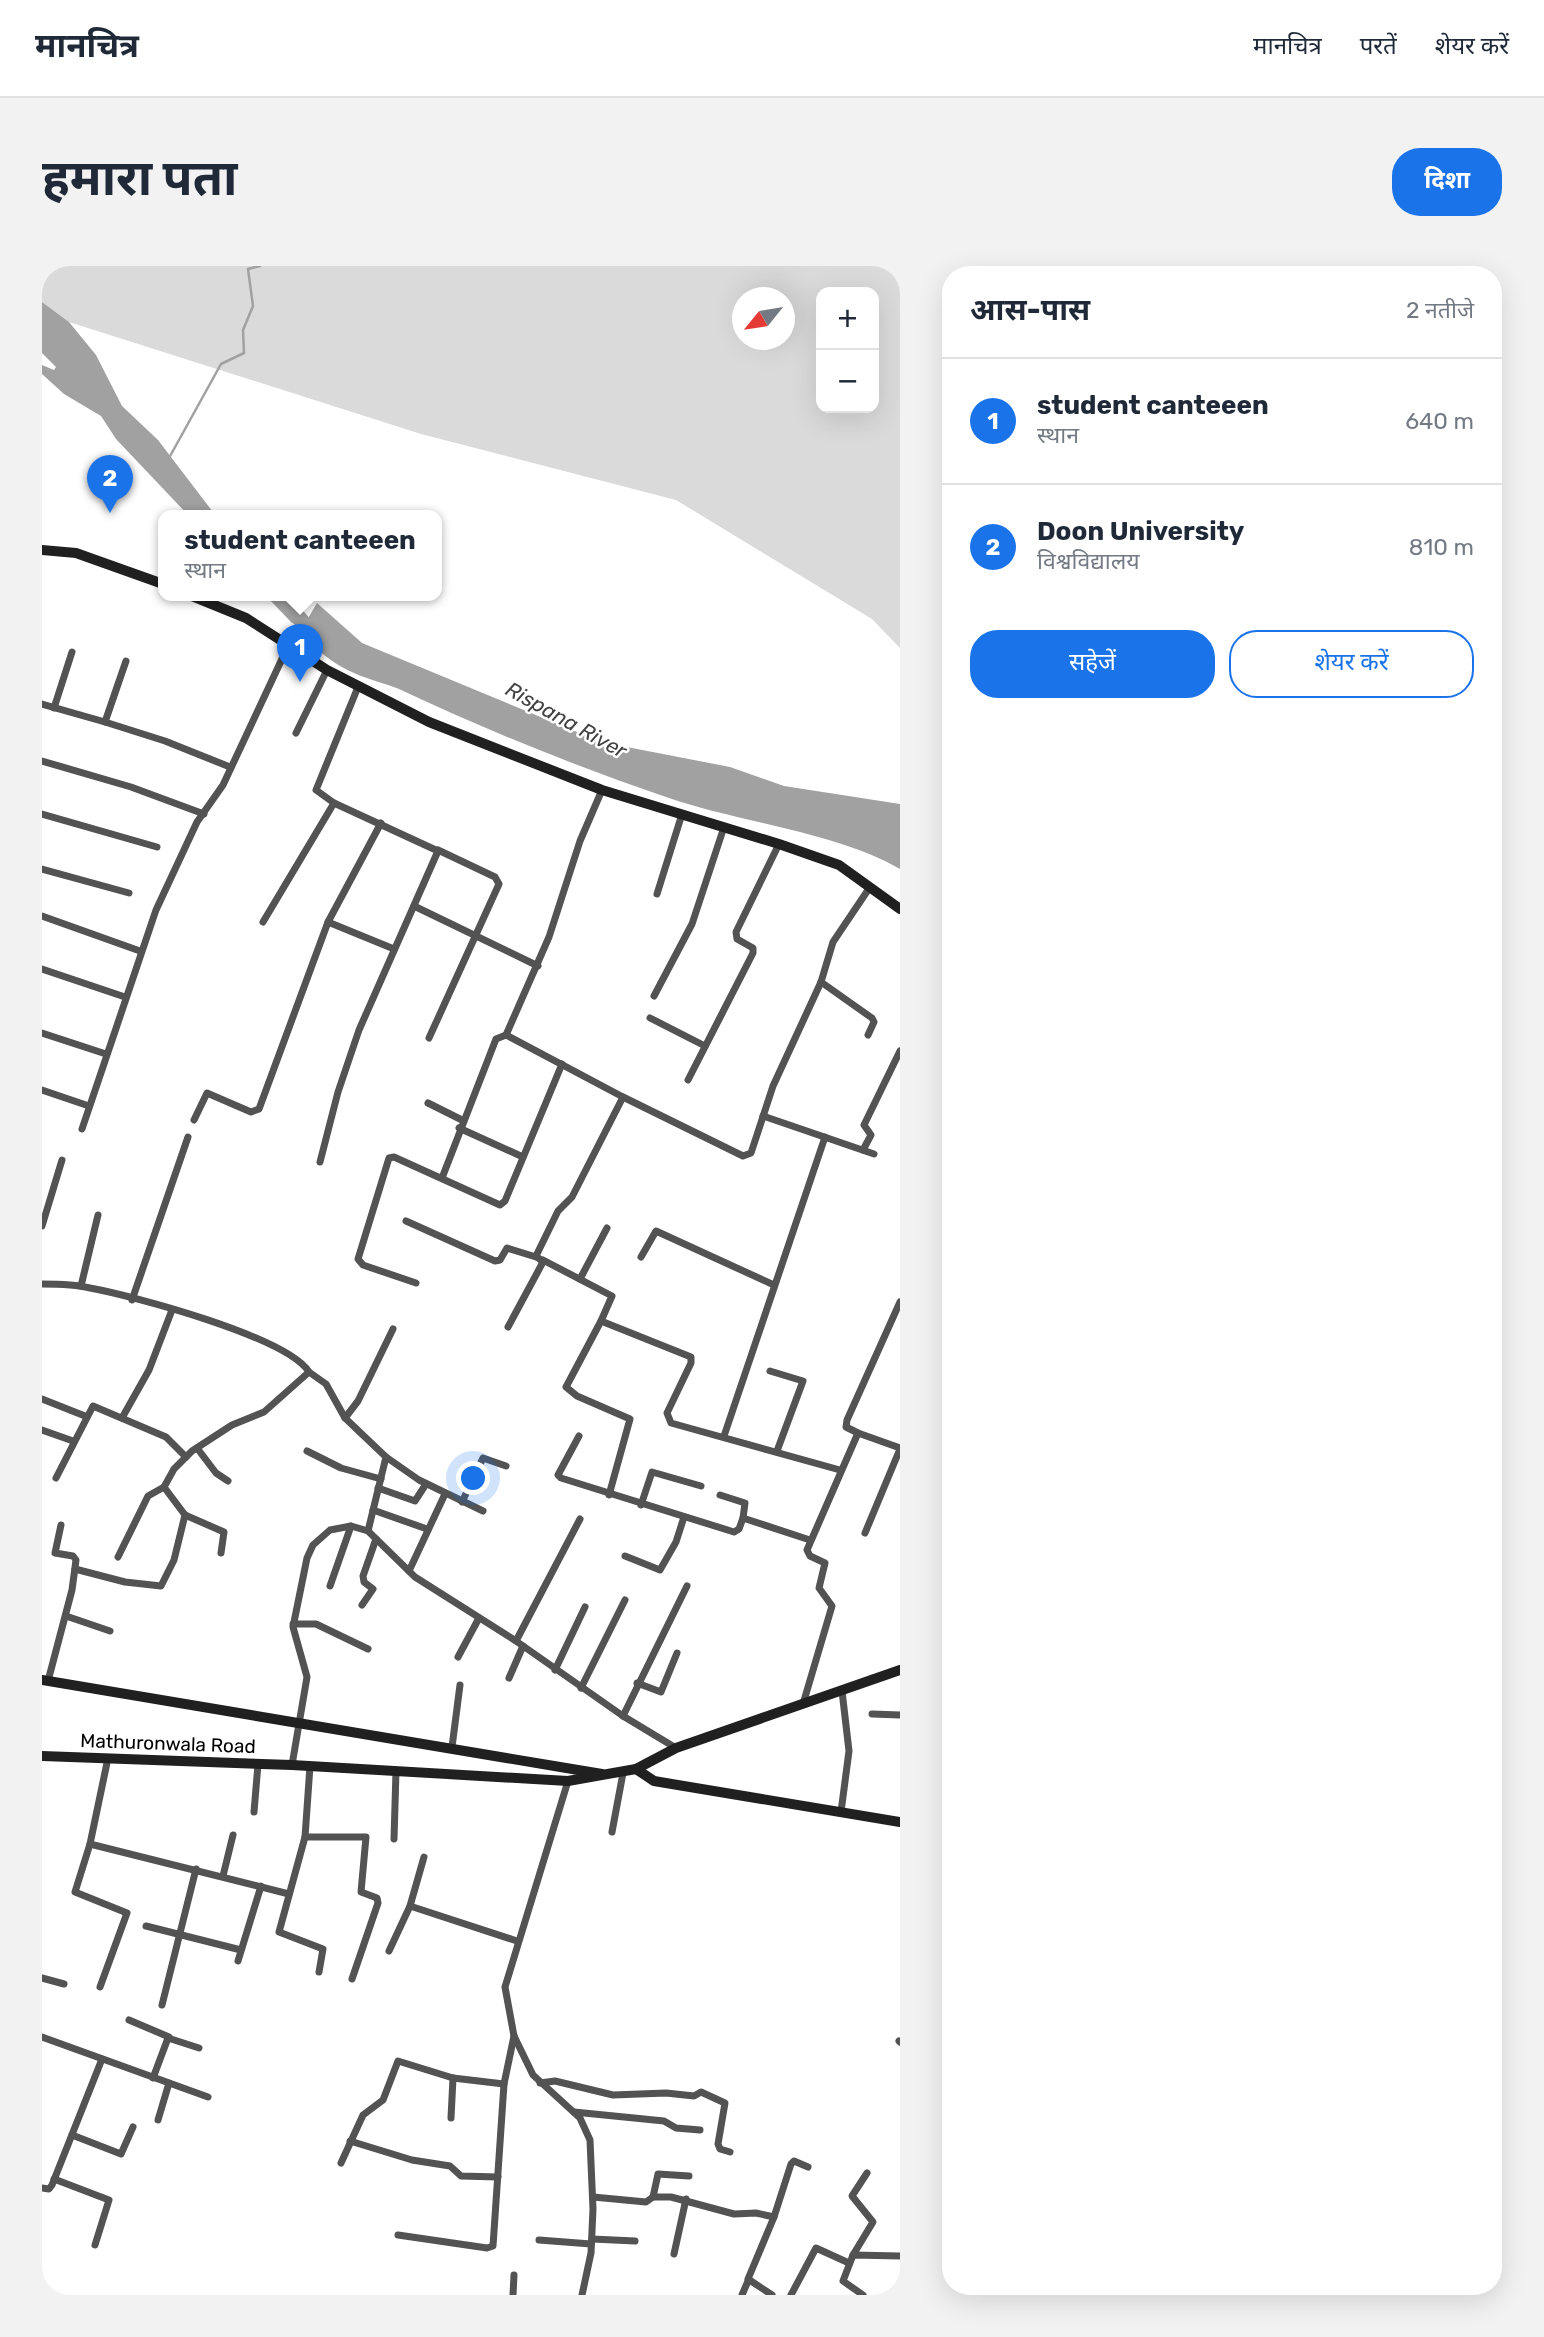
<!DOCTYPE html>
<html lang="hi">
<head>
<meta charset="utf-8">
<style>
	body { margin:0; font-family:Rubik,"Noto Sans Devanagari",sans-serif; background:#f2f2f3; color:#1f2937 }
	.controls { position:absolute; right:21px; top:21px; display:grid; overflow:hidden; border-radius:14px; box-shadow:0 7px 28px #0002 }
	.controls button { width:63px; height:63px; display:grid; place-items:center; padding:0; border:0; border-bottom:2px solid #e0e1e3; background:#fff; color:#1f2937; font:35px sans-serif }
	.compass { position:absolute; left:690px; top:21px; width:63px; height:63px; border-radius:50%; background:#fff; box-shadow:0 7px 28px #0002; rotate:240deg }
	.you { position:absolute; left:432px; top:1213px; width:24px; height:24px; margin:-18px; border:5px solid #fff; border-radius:50%; background:#1a73e8; box-shadow:0 0 0 10px #1a73e833 }
	.badge { display:grid; place-items:center; width:46px; height:46px; border-radius:50%; background:#1a73e8; color:#fff; font-size:23px; font-weight:700 }
	.pin { position:absolute; translate:-50% -58px; filter:drop-shadow(0 2px 4px #0008) }
	.pin::after { content:''; position:absolute; top:37px; width:24px; height:21px; background:inherit; clip-path:polygon(0 0,100% 0,50% 100%) }
	.popup { position:absolute; left:116px; top:244px; width:284px; height:91px; box-sizing:border-box; display:grid; place-content:center; border-radius:14px; background:#fff; filter:drop-shadow(0 2px 5px #0005); font-size:23px; white-space:nowrap; color:#747a83 }
	.popup b { font-size:26px; color:#1f2937 }
	.popup::after { content:''; position:absolute; left:50%; top:100%; margin-left:-14px; border:14px solid transparent; border-top-color:#fff }
	.list { margin:0; padding:0; list-style:none }
	h2 { display:flex; justify-content:space-between; align-items:center; height:91px; margin:0; padding:0 28px; font-size:30px }
	h2 small { font-size:23px; font-weight:400; color:#747a83 }
	.list li { display:grid; grid-template-columns:46px 1fr auto; gap:21px; align-items:center; box-sizing:border-box; height:126px; padding:0 28px; border-top:2px solid #e0e1e3 }
	.list b { display:block; font-size:26px; white-space:nowrap }
	.list p { margin:0; font-size:23px; white-space:nowrap; color:#747a83 }
	.list em { font-size:23px; font-style:normal; color:#747a83 }
	.actions { display:flex; gap:14px; padding:21px 28px }
	.actions a { flex:1; padding:16px 0; border:2px solid #1a73e8; border-radius:28px; text-align:center; font-size:24px; color:#1a73e8 }
	.actions .main { background:#1a73e8; color:#fff }
	.map { position:relative; flex:none; width:858px; height:2029px; overflow:hidden; border-radius:28px }
	header { display:flex; align-items:center; gap:42px; box-sizing:border-box; height:98px; padding:0 35px; background:#fff; border-bottom:2px solid #e0e1e3 }
	header strong { font-size:33px }
	nav { display:flex; gap:38px; margin-inline-start:auto; font-size:24px }
	.intro { display:flex; align-items:center; justify-content:space-between; box-sizing:border-box; height:168px; padding:0 42px }
	h1 { margin:0; font-size:49px }
	.button { padding:18px 32px; border-radius:28px; background:#1a73e8; color:#fff; font-size:24px; font-weight:700 }
	main { display:flex; gap:42px; padding:0 42px }
	aside { flex:1; background:#fff; border-radius:28px; box-shadow:0 7px 28px #0002 }
	.map>svg:first-child { display:block }
	.green { fill:#dadada; fill-rule:evenodd }
	.water { fill:#a1a1a1 }
	.lines { fill:none; stroke-linecap:round; stroke-linejoin:round }
	.stream { stroke:#a1a1a1; stroke-width:2.5 }
	.river { stroke:#a1a1a1; stroke-width:16 }
	.street { stroke:#535353; stroke-width:7 }
	.secondary { stroke:#202020; stroke-width:10 }
	.labels { text-anchor:middle; stroke-width:5; stroke-linejoin:round; paint-order:stroke }
	.street-label { font-size:19px; fill:#000; stroke:#fff }
	.water-label { font-size:21px; font-style:italic; fill:#424242; stroke:#fff }
</style>
</head>
<body>
<header>
<strong>मानचित्र</strong>
<nav><a>मानचित्र</a><a>परतें</a><a>शेयर करें</a></nav>
</header>
<div class="intro"><h1>हमारा पता</h1><a class="button">दिशा</a></div>
<main>
<div class="map">
<svg width="858" height="2029" viewBox="0 0 858 2029">
	<rect width="100%" height="100%" fill="#fff"/>
	<path class="green" d="M0 0H858V382L830 353 634 234 379 168 27 56 0 36ZM779 26H832V142H779ZM701 32H743V74H701Z"/>
	<g class="water">
		<path d="M0 36 27 56 54 89 80 140 116 174 174 250H147L74 173 59 150 22 128 0 108V99L12 104 14 101 0 87Z"/>
		<path d="M224 330H246L259 344 250 357Z"/>
		<path d="M275 337 320 377 559 476 688 501 742 520 858 538V603C794 566 695 556 624 531 533 500 444 464 357 423 343 417 327 414 312 407 292 399 272 382 258 366Z"/>
	</g>
	<g class="lines">
		<path class="stream" d="M127 192 179 98 202 87 201 64 211 40 206 3 218 0"/>
		<path class="river" d="M237 330 266 362 277 370"/>
		<g class="street">
			<path d="M84 395 63 456 123 475 188 501"/>
			<path d="M0 438 63 456"/>
			<path d="M12 442 30 386"/>
			<path d="M254 467 285 404"/>
			<path d="M0 495 89 521 162 548"/>
			<path d="M560 524 538 575 507 671 464 769 581 831 701 890 709 887 731 820 779 716 791 676 828 621"/>
			<path d="M0 548 115 581"/>
			<path d="M0 603 87 627"/>
			<path d="M615 628 640 548"/>
			<path d="M372 640 496 700"/>
			<path d="M0 650 98 685"/>
			<path d="M221 656 292 537"/>
			<path d="M286 656 352 683"/>
			<path d="M0 703 83 731"/>
			<path d="M779 716 830 752 832 756 826 769"/>
			<path d="M612 730 650 658 682 561"/>
			<path d="M608 752 663 780"/>
			<path d="M0 767 64 788"/>
			<path d="M387 772 457 618 453 611 396 584"/>
			<path d="M646 814 711 687V682L695 673 694 666 737 578"/>
			<path d="M0 824 47 840"/>
			<path d="M386 837 420 854"/>
			<path d="M721 850 832 888"/>
			<path d="M152 854 165 827 209 846 217 843 286 656 339 557"/>
			<path d="M417 862 481 891"/>
			<path d="M40 863 114 644 155 556 181 519 246 380"/>
			<path d="M821 884 829 869 822 859 858 785"/>
			<path d="M278 896 296 826 317 764 396 585 292 537 274 524 316 421"/>
			<path d="M400 912 454 773 464 769"/>
			<path d="M364 955 453 995 458 994 465 982 494 991"/>
			<path d="M0 960 20 894"/>
			<path d="M599 991 614 965 732 1019"/>
			<path d="M501 994 570 1030 559 1055"/>
			<path d="M538 1013 565 962"/>
			<path d="M374 1017 321 999 316 993 347 892 352 891 458 939 463 935 520 798"/>
			<path d="M0 1018C16 1018 32 1018 48 1022 92 1030 245 1071 267 1106"/>
			<path d="M39 1020 56 949"/>
			<path d="M90 1034 146 871"/>
			<path d="M466 1061 501 996 494 990 516 945 530 931 581 831"/>
			<path d="M728 1105 761 1115 735 1185"/>
			<path d="M0 1133 43 1150"/>
			<path d="M80 1152 107 1104 130 1044"/>
			<path d="M303 1152 316 1135 351 1063"/>
			<path d="M0 1164 31 1175"/>
			<path d="M816 1167 858 1182"/>
			<path d="M537 1170 516 1209 519 1212 692 1266 697 1263 701 1252 768 1274"/>
			<path d="M682 1170 783 871"/>
			<path d="M155 1182 174 1207 186 1215"/>
			<path d="M265 1185 299 1202 339 1213"/>
			<path d="M344 1191 377 1214 441 1245"/>
			<path d="M14 1212 51 1140 124 1171 144 1191"/>
			<path d="M336 1222 373 1235 384 1218"/>
			<path d="M567 1229 588 1153 535 1130 524 1121 559 1055 649 1091V1097L625 1147 629 1157 798 1204"/>
			<path d="M678 1229 703 1237 701 1252"/>
			<path d="M420 1236 441 1192 464 1200"/>
			<path d="M599 1239 610 1206 659 1220"/>
			<path d="M331 1244 385 1263"/>
			<path d="M143 1249 182 1266 179 1287"/>
			<path d="M823 1267 858 1183"/>
			<path d="M583 1290 618 1304 634 1276 642 1251"/>
			<path d="M76 1291 106 1230 122 1221"/>
			<path d="M33 1303 83 1316 119 1320 132 1294 143 1249 122 1221 132 1203 150 1185 190 1159 222 1146 267 1106 284 1118 303 1152 344 1191 326 1265 373 1311 474 1375 581 1450 634 1482"/>
			<path d="M367 1305 403 1228"/>
			<path d="M288 1320 309 1260"/>
			<path d="M320 1339 331 1323 322 1316 321 1310 334 1273"/>
			<path d="M24 1350 68 1365"/>
			<path d="M251 1358H274L326 1383"/>
			<path d="M474 1375 538 1253"/>
			<path d="M416 1391 437 1352"/>
			<path d="M513 1404 543 1341"/>
			<path d="M467 1412 481 1380"/>
			<path d="M6 1415 30 1324 34 1294 31 1290 13 1287 19 1259"/>
			<path d="M595 1417 619 1426 635 1387"/>
			<path d="M539 1422 583 1334"/>
			<path d="M761 1438 790 1340 777 1322 783 1297 768 1290 765 1284 816 1167 804 1161 805 1154 858 1036"/>
			<path d="M830 1448 858 1449"/>
			<path d="M581 1450 645 1320"/>
			<path d="M410 1481 418 1419"/>
			<path d="M66 1492 48 1578 247 1628"/>
			<path d="M250 1499 265 1411 251 1361 265 1292 271 1279 288 1264 309 1260 326 1265"/>
			<path d="M526 1515 463 1721 472 1770 491 1809 538 1852 548 1874 551 1943 549 1987 540 2029"/>
			<path d="M212 1546 216 1498"/>
			<path d="M799 1546 807 1485 800 1425"/>
			<path d="M570 1566 581 1507"/>
			<path d="M263 1571 268 1500"/>
			<path d="M352 1573 354 1505"/>
			<path d="M48 1578 33 1626 85 1647 58 1721"/>
			<path d="M181 1610 191 1569"/>
			<path d="M368 1640 475 1675"/>
			<path d="M104 1660 199 1684"/>
			<path d="M347 1685 368 1640 382 1591"/>
			<path d="M196 1695 219 1620"/>
			<path d="M277 1706 281 1683 237 1666 263 1571H324L319 1626 335 1632 336 1637 310 1713"/>
			<path d="M0 1712 22 1718"/>
			<path d="M120 1739 154 1603"/>
			<path d="M87 1754 127 1771"/>
			<path d="M0 1771 166 1831"/>
			<path d="M857 1775 858 1776"/>
			<path d="M111 1812 126 1772 157 1782"/>
			<path d="M498 1817 513 1815 571 1829 624 1827 652 1830 659 1826 683 1837 676 1878 678 1883 688 1886"/>
			<path d="M532 1846 622 1855 634 1862 658 1864"/>
			<path d="M409 1852 411 1812"/>
			<path d="M116 1854 127 1817"/>
			<path d="M30 1869 79 1888 91 1861"/>
			<path d="M308 1875 370 1894 408 1900 419 1910 456 1911"/>
			<path d="M299 1897 321 1849 341 1834 356 1795 411 1812 462 1818"/>
			<path d="M12 1913 67 1934 53 1979"/>
			<path d="M0 1922 7 1923 10 1919 60 1793"/>
			<path d="M551 1931 604 1936 611 1931H629L692 1948 714 1947 732 1951 706 2013 730 2029"/>
			<path d="M611 1931 616 1908 647 1910"/>
			<path d="M732 1951 749 1898 752 1895 766 1901"/>
			<path d="M356 1969 445 1982 451 1980 462 1818 472 1770"/>
			<path d="M550 1973 593 1975"/>
			<path d="M497 1974 549 1978"/>
			<path d="M632 1988 644 1933"/>
			<path d="M811 1989 831 1956 810 1930 825 1907"/>
			<path d="M471 2029 472 2009"/>
			<path d="M700 2029 706 2015"/>
			<path d="M749 2029 774 1982 807 1997"/>
			<path d="M821 2029 801 2015 811 1989 858 1990"/>
		</g>
		<g class="secondary">
			<path d="M0 284 34 287 121 318"/>
			<path d="M150 330 204 352 285 404 387 456 560 524 737 578 797 599 858 643"/>
			<path d="M0 1414 560 1508"/>
			<path d="M0 1490 250 1499 526 1515 594 1503 634 1482 858 1404"/>
			<path d="M594 1503 612 1515 858 1556"/>
		</g>
	</g>
	<g class="labels">
		<g class="street-label">
			<text transform="translate(126 1477) rotate(2)" y="7">Mathuronwala Road</text>
		</g>
		<g class="water-label">
			<text transform="translate(524 454) rotate(29)" y="7">Rispana River</text>
		</g>
	</g>
</svg>
<div class="controls">
<button>+</button>
<button>−</button>
</div>
<svg class="compass" viewBox="-18 -18 36 36"><path d="M0-13l5 13h-10z" fill="#e53935"/><path d="M0 13l5-13h-10z" fill="#747a83"/></svg>
<div class="you"></div>
<div class="pin badge" style="left:258px;top:416px">1</div>
<div class="popup"><b>student canteeen</b>स्थान</div>
<div class="pin badge" style="left:68px;top:247px">2</div>
</div>
<aside>
<h2>आस-पास<small>2 नतीजे</small></h2>
<ul class="list">
<li><span class="badge">1</span><div><b>student canteeen</b><p>स्थान</p></div><em>640 m</em></li>
<li><span class="badge">2</span><div><b>Doon University</b><p>विश्वविद्यालय</p></div><em>810 m</em></li>
</ul>
<div class="actions"><a class="main">सहेजें</a><a>शेयर करें</a></div>
</aside>
</main>
</body>
</html>
